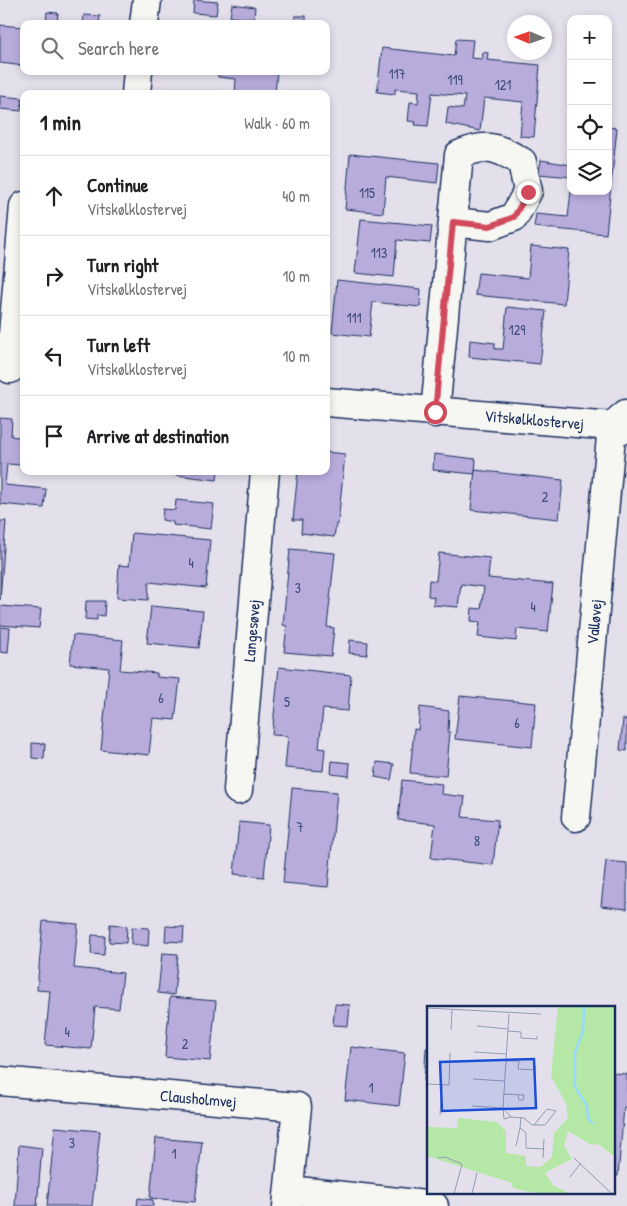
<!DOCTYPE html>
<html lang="en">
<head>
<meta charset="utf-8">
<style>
	body { margin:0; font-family:"Patrick Hand",sans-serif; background:#f2f2f2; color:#202124 }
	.controls { position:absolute; right:15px; top:15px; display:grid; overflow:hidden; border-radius:10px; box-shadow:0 2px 8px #0003 }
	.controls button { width:45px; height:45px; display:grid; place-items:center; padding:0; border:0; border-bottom:1px solid #e0e0e0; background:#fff; color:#202124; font:25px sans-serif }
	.compass { position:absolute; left:507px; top:15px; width:45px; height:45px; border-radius:50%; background:#fff; box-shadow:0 2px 8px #0003; rotate:272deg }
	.stop { position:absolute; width:15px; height:15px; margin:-11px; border:4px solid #d1495b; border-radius:50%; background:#fff }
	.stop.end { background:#d1495b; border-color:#fff; box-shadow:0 1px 5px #0008 }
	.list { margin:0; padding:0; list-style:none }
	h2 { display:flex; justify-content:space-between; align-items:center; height:65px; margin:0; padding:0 20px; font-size:21px }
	h2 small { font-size:16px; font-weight:400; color:#757577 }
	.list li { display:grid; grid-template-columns:32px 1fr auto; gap:15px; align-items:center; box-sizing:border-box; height:80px; padding:0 20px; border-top:1px solid #e0e0e0 }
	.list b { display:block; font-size:19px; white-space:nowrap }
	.list p { margin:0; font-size:16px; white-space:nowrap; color:#757577 }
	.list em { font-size:16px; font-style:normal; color:#757577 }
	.icon { flex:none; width:28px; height:28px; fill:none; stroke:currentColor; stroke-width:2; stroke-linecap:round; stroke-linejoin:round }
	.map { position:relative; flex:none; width:627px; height:1206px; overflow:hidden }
	.search { position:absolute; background:#fff; box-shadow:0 2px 8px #0003; left:20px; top:20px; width:310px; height:55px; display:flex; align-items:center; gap:12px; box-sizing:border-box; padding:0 18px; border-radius:10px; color:#757577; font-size:19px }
	.panel { position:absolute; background:#fff; box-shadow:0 2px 8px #0003; left:20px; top:90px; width:310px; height:385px; border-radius:10px }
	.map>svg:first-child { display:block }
	.building { fill:#b8acdd; stroke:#1b2f5e }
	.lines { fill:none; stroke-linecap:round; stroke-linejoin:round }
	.minor-casing { stroke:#1b2f5e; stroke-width:31 }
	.minor { stroke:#f6f6f2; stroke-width:28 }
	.route { stroke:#d1495b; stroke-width:6 }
	.labels { text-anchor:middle; stroke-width:5; stroke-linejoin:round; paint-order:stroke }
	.number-label { font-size:14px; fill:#424e7e }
	.street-label { font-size:16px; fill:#1b2f5e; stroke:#f6f6f2 }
	.inset-river { fill:none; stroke:#98dafa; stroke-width:2.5 }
	.inset-road { fill:none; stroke:#9399b3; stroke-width:1 }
	.view { fill:#1d4ed8; fill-opacity:0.15; stroke:#1d4ed8; stroke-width:2.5 }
	.inset-edge { fill:none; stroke:#1b2f5e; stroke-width:2.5 }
</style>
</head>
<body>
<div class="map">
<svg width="627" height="1206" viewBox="0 0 627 1206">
	<rect width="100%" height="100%" fill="#e3e0ec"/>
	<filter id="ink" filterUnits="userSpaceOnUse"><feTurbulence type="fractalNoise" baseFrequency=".02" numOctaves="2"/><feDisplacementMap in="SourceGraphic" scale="10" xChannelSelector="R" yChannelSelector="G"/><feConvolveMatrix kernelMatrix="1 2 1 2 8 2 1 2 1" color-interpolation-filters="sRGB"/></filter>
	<g filter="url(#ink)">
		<g class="building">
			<path d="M194 0 218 2 216 15 193 13Z"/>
			<path d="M232 4 255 7 254 19 230 17Z"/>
			<path d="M47 12 58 13 57 24H46Z"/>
			<path d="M84 15 100 16 99 24H83Z"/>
			<rect x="295" y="16" width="11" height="8"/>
			<path d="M0 25 24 27V66L0 63Z"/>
			<path d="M456 39 473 40 471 58 482 59 483 52 488 53 487 60 540 65 534 137 520 136 523 102 484 98 480 131 446 124 448 107 463 109 465 96 432 93 428 126 415 125 416 122 408 121 410 102 418 103 419 91 395 89V94L377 92 382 48 454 56Z"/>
			<path d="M218 71H277L275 94H235L236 79 218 77Z"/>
			<path d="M0 96 22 98 21 111 0 109Z"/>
			<path d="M608 127 617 128 606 234 534 227 536 214 568 217 571 191H608Z"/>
			<path d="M350 154 439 163 437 183 386 177 383 213 345 209Z"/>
			<path d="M541 160 571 165V177L539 174Z"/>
			<path d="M361 219 432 226 430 243 397 240 394 277 355 273Z"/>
			<path d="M531 246 569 250 564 304 475 295 478 273 528 278Z"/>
			<path d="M337 280 421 289 420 307 373 302 369 337 332 333Z"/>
			<path d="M507 307 546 311 540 364 469 357 470 340 495 343V349H503Z"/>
			<path d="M0 418 12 419 11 436 24 438 22 465 7 464 5 485 46 489 44 508 0 504Z"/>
			<path d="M326 452 345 454 338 524H336L334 537 301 533 302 520H293L298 471H326Z"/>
			<path d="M434 454 476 459 475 474 433 470Z"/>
			<path d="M475 470 563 480 559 519 471 510Z"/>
			<path d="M144 471H218L217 480Z"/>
			<path d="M176 500 214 504 211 529 173 525V522L162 520 163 509 175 510Z"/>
			<path d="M0 521H6L0 600Z"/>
			<path d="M132 533 210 540 206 588 149 582 148 600 117 598 119 565 129 566Z"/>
			<path d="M290 549 335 553 327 627 334 628 331 656 284 652 287 626 283 625Z"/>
			<path d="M439 553 490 558 488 578 553 584 548 632 517 629 516 641 478 637 480 622 471 621 472 608 481 609 484 587 461 584 458 607 433 605 434 597 428 596 429 580 436 581Z"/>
			<path d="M86 601H105L104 616 97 615V620L85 619Z"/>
			<path d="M0 606 41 609 39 628 0 625Z"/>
			<path d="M151 606 203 611 199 648 147 643Z"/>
			<path d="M0 627 10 628 8 653 0 652Z"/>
			<path d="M73 635 123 640 120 670 157 673V677L180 679 175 720 153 718 149 755 101 750 109 668 70 664Z"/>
			<path d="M350 640 368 642 367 655 349 653Z"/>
			<path d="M279 667 351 675 348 711 323 709 319 748 325 749 323 771 285 768 288 736 272 735Z"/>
			<path d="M460 696 536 703 532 747 455 739Z"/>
			<path d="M420 707 449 711 448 732H450L446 776 410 773 414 729 418 730Z"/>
			<path d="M623 719 627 720V751L620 750Z"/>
			<path d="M32 743 45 744 44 759 32 758Z"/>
			<path d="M332 761 350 763 349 776 331 774Z"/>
			<path d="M377 762 394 764 391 780 375 777Z"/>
			<path d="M402 780 442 784 441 794 465 797 462 817 498 820 493 865 431 858 435 824 398 820Z"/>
			<path d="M292 788 337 792 328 887 283 883Z"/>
			<path d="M239 822 269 825 264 877 234 874Z"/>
			<path d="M606 861 627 863V909L601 906Z"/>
			<path d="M43 921 78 924 74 968 123 973 119 1009 95 1007 91 1049 45 1045 50 991 37 990Z"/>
			<path d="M110 924 127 926 126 943 109 942Z"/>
			<path d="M166 926 184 927 183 942 165 941Z"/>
			<path d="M132 927 149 928 148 946 131 944Z"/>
			<path d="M92 935 105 936 104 955 91 954Z"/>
			<path d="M162 953 178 954 174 995 158 993Z"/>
			<path d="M170 997 216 1001 210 1061 165 1057Z"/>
			<path d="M335 1004 350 1005 348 1026 333 1025Z"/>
			<path d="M351 1047 405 1053 399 1106 345 1100Z"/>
			<path d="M426 1048H428V1083L424 1082Z"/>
			<path d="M613 1073 627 1074V1107H624L618 1176H613Z"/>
			<path d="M55 1127 100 1131 92 1206H47Z"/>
			<path d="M156 1138 202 1142 195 1202 150 1198Z"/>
			<path d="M19 1145 42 1148 37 1206H15Z"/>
			<path d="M138 1198 153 1200V1206H137Z"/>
		</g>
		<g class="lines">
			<defs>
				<g id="minor">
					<path d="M144 24 147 0"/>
					<path d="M136 94 138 71"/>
					<path d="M10 369 24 206"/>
					<path id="s1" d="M326 402 612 426 626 414"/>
					<path d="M435 413 459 155C486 143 496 146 522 162L528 191 514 217 490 226 453 222"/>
					<path id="s2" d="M238 790 265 471"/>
					<path id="s3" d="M576 817 612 426 627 429"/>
					<path id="s4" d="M0 1081 297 1107 287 1206"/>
					<path d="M289 1190 434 1206"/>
				</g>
			</defs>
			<use href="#minor" class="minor-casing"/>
			<use href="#minor" class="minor"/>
		</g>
	</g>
	<g class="lines" filter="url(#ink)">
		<path class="route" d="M435 412 453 222 490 226 514 217 528 192"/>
	</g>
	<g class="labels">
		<g class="number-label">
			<text x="397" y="79">117</text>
			<text x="455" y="85">119</text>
			<text x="503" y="90">121</text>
			<text x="367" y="198">115</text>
			<text x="379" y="258">113</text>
			<text x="354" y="323">111</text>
			<text x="517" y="335">129</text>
			<text x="545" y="502">2</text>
			<text x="191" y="568">4</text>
			<text x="298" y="593">3</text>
			<text x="533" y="612">4</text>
			<text x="161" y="703">6</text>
			<text x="287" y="707">5</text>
			<text x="517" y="728">6</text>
			<text x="300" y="832">7</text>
			<text x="477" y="846">8</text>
			<text x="67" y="1037">4</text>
			<text x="185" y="1049">2</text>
			<text x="371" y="1093">1</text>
			<text x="72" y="1148">3</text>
			<text x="174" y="1159">1</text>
		</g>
		<g class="street-label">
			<text dy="6" stroke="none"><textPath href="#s1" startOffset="209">Vitskølklostervej</textPath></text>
			<text dy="6" stroke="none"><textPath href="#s3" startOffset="196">Valløvej</textPath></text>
			<text dy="6" stroke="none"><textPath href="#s2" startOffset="160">Langesøvej</textPath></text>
			<text dy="6" stroke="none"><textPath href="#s4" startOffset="199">Clausholmvej</textPath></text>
		</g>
	</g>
	<g transform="translate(427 1006)">
		<rect width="188" height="188" fill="#e3e0ec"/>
		<path d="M131 0H187V150L171 138 164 139 141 125 137 140 145 153 118 167 127 180 142 187H110L93 184 85 181V177L0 150V121L30 122 31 112 70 116 79 125V147L99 150V160L114 161 125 151 127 127 141 112 139 98 124 70Z" fill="#b5e7a6"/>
		<path class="inset-river" d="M157 0 156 25 148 46V81L160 100 161 112 166 118"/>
		<path class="inset-road" d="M0 2 114 8M82 8 76 102 84 111 97 112 105 119H118L129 105 120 103 107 119M50 20 81 23M24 24 25 4M81 25 94 26V32L110 33V30M47 46 79 48M79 55H92L91 63 108 64 109 60M46 73 77 75M0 78 22 79 23 47M76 88 97 89 96 94H92L91 89M45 100 76 102 77 113 84 111M13 109 15 79M94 111 93 122 99 127V142L117 143M89 140 93 122M11 152 18 151 35 158 27 188M116 152 117 133M147 152 185 188M143 171 154 157M45 188 50 167"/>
		<path class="view" d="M107 53 109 102 15 105 13 56Z"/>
		<rect width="188" height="188" class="inset-edge"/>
	</g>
</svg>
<div class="controls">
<button>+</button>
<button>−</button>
<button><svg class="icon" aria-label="locate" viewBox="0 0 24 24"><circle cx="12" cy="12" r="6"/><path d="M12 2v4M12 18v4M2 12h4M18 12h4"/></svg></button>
<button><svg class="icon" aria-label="layers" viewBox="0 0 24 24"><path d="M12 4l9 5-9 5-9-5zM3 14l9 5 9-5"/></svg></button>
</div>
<svg class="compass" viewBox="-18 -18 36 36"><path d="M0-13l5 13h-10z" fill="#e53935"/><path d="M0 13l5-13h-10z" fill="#757577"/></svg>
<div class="stop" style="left:435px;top:412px"></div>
<div class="stop end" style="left:528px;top:192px"></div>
<div class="search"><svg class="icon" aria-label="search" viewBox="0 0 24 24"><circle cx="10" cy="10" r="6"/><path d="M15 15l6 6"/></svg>Search here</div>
<section class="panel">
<h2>1 min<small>Walk · 60 m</small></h2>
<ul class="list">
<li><svg class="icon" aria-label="ahead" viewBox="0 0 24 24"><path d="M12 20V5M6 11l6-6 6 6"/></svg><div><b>Continue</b><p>Vitskølklostervej</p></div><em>40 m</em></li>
<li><svg class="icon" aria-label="right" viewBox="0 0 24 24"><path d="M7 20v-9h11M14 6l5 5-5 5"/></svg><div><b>Turn right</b><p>Vitskølklostervej</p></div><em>10 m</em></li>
<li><svg class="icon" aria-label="left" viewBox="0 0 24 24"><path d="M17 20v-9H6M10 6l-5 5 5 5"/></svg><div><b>Turn left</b><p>Vitskølklostervej</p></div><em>10 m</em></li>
<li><svg class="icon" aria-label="arrive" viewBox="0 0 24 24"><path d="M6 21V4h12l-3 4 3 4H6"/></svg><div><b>Arrive at destination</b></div></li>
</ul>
</section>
</div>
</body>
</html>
